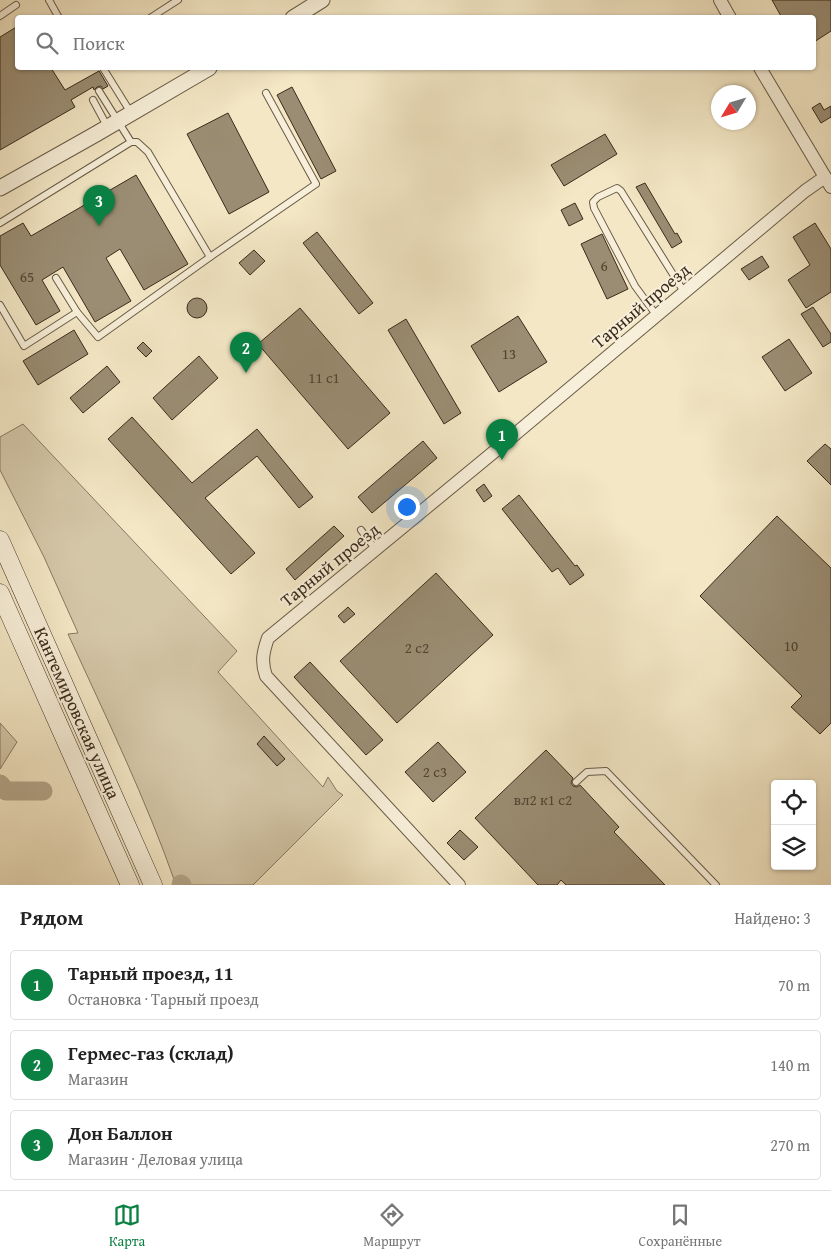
<!DOCTYPE html>
<html lang="ru">
<head>
<meta charset="utf-8">
<style>
	body { margin:0; font-family:"Gentium Book Plus",serif; background:#f2f2f2; color:#222 }
	.controls { position:absolute; right:15px; bottom:15px; display:grid; overflow:hidden; border-radius:5px; box-shadow:0 1px 4px #0004 }
	.controls button { width:45px; height:45px; display:grid; place-items:center; padding:0; border:0; border-bottom:1px solid #e0e0e0; background:#fff; color:#222; font:25px sans-serif }
	.compass { position:absolute; left:711px; top:85px; width:45px; height:45px; border-radius:50%; background:#fff; box-shadow:0 1px 4px #0004; rotate:232deg }
	.you { position:absolute; left:406px; top:506px; width:18px; height:18px; margin:-12px; border:4px solid #fff; border-radius:50%; background:#1a73e8; box-shadow:0 0 0 8px #1a73e833 }
	.badge { display:grid; place-items:center; width:32px; height:32px; border-radius:50%; background:#0b8043; color:#fff; font-size:16px; font-weight:700 }
	.pin { position:absolute; translate:-50% -41px; filter:drop-shadow(0 1px 2px #0008) }
	.pin::after { content:''; position:absolute; top:26px; width:18px; height:15px; background:inherit; clip-path:polygon(0 0,100% 0,50% 100%) }
	.list { margin:0; padding:0; list-style:none }
	h2 { display:flex; justify-content:space-between; align-items:center; height:65px; margin:0; padding:0 20px; font-size:21px }
	h2 small { font-size:16px; font-weight:400; color:#767676 }
	.list li { display:grid; grid-template-columns:32px 1fr auto; gap:15px; align-items:center; box-sizing:border-box; height:70px; margin:0 10px 10px; padding:0 10px; border:1px solid #e0e0e0; border-radius:5px }
	.list b { display:block; font-size:19px; white-space:nowrap }
	.list p { margin:0; font-size:16px; white-space:nowrap; color:#767676 }
	.list em { font-size:16px; font-style:normal; color:#767676 }
	.icon { flex:none; width:28px; height:28px; fill:none; stroke:currentColor; stroke-width:2; stroke-linecap:round; stroke-linejoin:round }
	.map { position:relative; flex:none; width:831px; height:885px; overflow:hidden }
	.search { position:absolute; background:#fff; box-shadow:0 1px 4px #0004; left:15px; right:15px; top:15px; height:55px; display:flex; align-items:center; gap:12px; box-sizing:border-box; padding:0 18px; border-radius:5px; color:#767676; font-size:19px }
	.sheet { height:305px; background:#fff }
	nav { display:flex; justify-content:space-around; align-items:center; box-sizing:border-box; height:70px; border-top:1px solid #e0e0e0; background:#fff; font-size:14px; color:#767676 }
	nav a { display:grid; justify-items:center; gap:2px }
	nav .on { color:#0b8043 }
	.map>svg:first-child { display:block }
	.green { fill:#d4c7a8; stroke:#877962 }
	.lines { fill:none; stroke-linecap:round; stroke-linejoin:round }
	.river { stroke:#b4a78b; stroke-width:19 }
	.building { fill:#9a8d73; stroke:#3a2b1b }
	.service-casing { stroke:#685a46; stroke-width:8 }
	.minor-casing { stroke:#685a46; stroke-width:14 }
	.tertiary-casing { stroke:#685a46; stroke-width:17 }
	.secondary-casing { stroke:#3a2b1b; stroke-width:19 }
	.service { stroke:#f7efd9; stroke-width:6 }
	.minor { stroke:#f7efd9; stroke-width:12 }
	.tertiary { stroke:#f7efd9; stroke-width:15 }
	.secondary { stroke:#f7efd9; stroke-width:18 }
	.labels { text-anchor:middle; stroke-width:4; stroke-linejoin:round; paint-order:stroke }
	.number-label { font-size:15px; fill:#524431 }
	.street-label { font-size:18px; fill:#3a2b1b; stroke:#f7efd9 }
</style>
</head>
<body>
<div class="map">
<svg width="831" height="885" viewBox="0 0 831 885">
	<rect width="100%" height="100%" fill="#f3e7c5"/>
	<filter id="stains"><feTurbulence type="fractalNoise" baseFrequency=".004" numOctaves="4"/><feColorMatrix values="0 0 0 0 .2 0 0 0 0 .09 0 0 0 0 .02 0 0 0 .5 -.17"/></filter>
	<radialGradient id="worn" r=".72"><stop offset=".6" stop-color="#630" stop-opacity="0"/><stop offset="1" stop-color="#630" stop-opacity=".3"/></radialGradient>
	<g class="green">
		<path d="M23 424 237 651 218 672 323 787 328 777 337 791 343 795 253 885H176C146 799 106 717 68 634L78 633 44 557 0 470V437Z"/>
		<path d="M0 723 17 742 0 769Z"/>
	</g>
	<g class="lines">
		<g class="river">
			<path d="M0 784 6 791H43"/>
			<path d="M181 884 182 885"/>
		</g>
	</g>
	<g class="building">
		<path d="M772 0H831V31L814 42V18H782Z"/>
		<path d="M18 26V68H51L65 90 99 71 108 86 103 89 101 86 97 87 94 90 93 87 71 100 75 107 0 150V37Z"/>
		<path d="M292 87 336 171 321 179 277 95Z"/>
		<path d="M820 103 824 110 831 106V117L821 123 812 108Z"/>
		<path d="M228 113 269 192 229 214 187 134Z"/>
		<path d="M605 134 617 154 564 186 551 165Z"/>
		<path d="M136 175 188 264 144 290 120 249 106 258 131 301 95 322 63 267 42 280 60 311 36 325 0 265V236L23 223 31 236Z"/>
		<path d="M645 183 675 234 677 233 682 242 672 248 636 187Z"/>
		<path d="M575 203 583 219 569 226 561 210Z"/>
		<path d="M815 223 831 249V292L806 308 788 280 810 265 793 237Z"/>
		<path d="M317 232 373 303 359 314 303 243Z"/>
		<path d="M602 234 628 289 607 299 581 244Z"/>
		<path d="M254 250 265 261 250 275 239 263Z"/>
		<path d="M762 256 769 267 749 280 741 269Z"/>
		<circle cx="197" cy="308" r="10"/>
		<path d="M813 307 831 334V342L823 347 801 314Z"/>
		<path d="M300 308 390 413 348 449 258 344Z"/>
		<path d="M518 316 547 362 499 392 471 346Z"/>
		<path d="M406 319 461 413 444 424 388 330Z"/>
		<path d="M74 330 88 354 38 385 23 361Z"/>
		<path d="M789 339 812 373 785 391 762 357Z"/>
		<path d="M143 342 152 351 146 357 137 348Z"/>
		<path d="M199 356 218 378 172 420 153 398Z"/>
		<path d="M107 366 120 382 83 413 70 398Z"/>
		<path d="M132 417 192 483 257 429 313 497 299 508 257 456 205 498 255 553 231 574 108 439Z"/>
		<path d="M423 441 437 458 372 513 358 497Z"/>
		<path d="M825 444 831 449V485L807 461Z"/>
		<path d="M484 484 492 496 484 502 476 490Z"/>
		<path d="M519 495 575 566 577 565 584 575 570 585 558 568 552 572 502 509Z"/>
		<path d="M777 516 831 568V723L820 734 791 707 802 696 700 596Z"/>
		<path d="M334 526 344 536 295 580 286 569Z"/>
		<path d="M436 573 493 635 397 723 340 661Z"/>
		<path d="M348 607 355 614 344 623 338 616Z"/>
		<path d="M310 662 383 740 366 755 294 677Z"/>
		<path d="M264 736 285 759 277 766 257 744Z"/>
		<path d="M438 742 466 772 433 802 405 772Z"/>
		<path d="M546 750 573 778 571 783 573 786 577 787 580 785 619 827 614 832 665 885H566L561 880 557 885H538L475 818Z"/>
		<path d="M460 830 478 847 464 860 447 843Z"/>
	</g>
	<g class="lines">
		<defs>
			<g id="service">
				<path d="M49 0 59 18"/>
				<path d="M0 16 16 5"/>
				<path d="M150 18 178 0"/>
				<path d="M103 68 131 113"/>
				<path d="M99 91 131 142"/>
				<path d="M93 100 107 126"/>
				<path d="M0 223 131 142H137L148 152 210 257 98 337 77 312 24 346 0 305"/>
				<path d="M210 257 316 184 266 93"/>
				<path d="M56 278 77 312"/>
				<path d="M657 316 635 286 594 208 593 202 598 197 617 188 621 191 684 292"/>
				<path d="M361 530 376 550"/>
				<path d="M576 782 587 772 606 771 716 885"/>
			</g>
			<g id="minor">
				<path d="M720 0 730 18"/>
				<path d="M760 68 831 187"/>
				<path d="M459 885 266 676C261 662 263 652 268 638L495 451 805 191 825 177"/>
			</g>
			<g id="tertiary">
				<path d="M293 18 322 0"/>
				<path d="M0 188 96 134 209 68"/>
			</g>
			<g id="secondary">
				<path d="M0 540 153 885"/>
				<path d="M0 593 130 885"/>
			</g>
		</defs>
		<use href="#service" class="service-casing"/>
		<use href="#minor" class="minor-casing"/>
		<use href="#tertiary" class="tertiary-casing"/>
		<use href="#secondary" class="secondary-casing"/>
		<use href="#service" class="service"/>
		<use href="#minor" class="minor"/>
		<use href="#tertiary" class="tertiary"/>
		<use href="#secondary" class="secondary"/>
	</g>
	<g class="labels">
		<g class="number-label">
			<text x="604" y="271">6</text>
			<text x="27" y="282">65</text>
			<text x="509" y="359">13</text>
			<text x="324" y="383">11 с1</text>
			<text x="791" y="651">10</text>
			<text x="417" y="653">2 с2</text>
			<text x="435" y="777">2 с3</text>
			<text x="543" y="805">вл2 к1 с2</text>
		</g>
		<g class="street-label">
			<text transform="translate(641 306) rotate(-40)" y="6">Тарный проезд</text>
			<text transform="translate(330 565) rotate(-39)" y="6">Тарный проезд</text>
			<text transform="translate(77 713) rotate(66)" y="6">Кантемировская улица</text>
		</g>
	</g>
	<rect width="100%" height="100%" filter="url(#stains)"/>
	<rect width="100%" height="100%" fill="url(#worn)"/>
</svg>
<div class="controls">
<button><svg class="icon" aria-label="locate" viewBox="0 0 24 24"><circle cx="12" cy="12" r="6"/><path d="M12 2v4M12 18v4M2 12h4M18 12h4"/></svg></button>
<button><svg class="icon" aria-label="layers" viewBox="0 0 24 24"><path d="M12 4l9 5-9 5-9-5zM3 14l9 5 9-5"/></svg></button>
</div>
<svg class="compass" viewBox="-18 -18 36 36"><path d="M0-13l5 13h-10z" fill="#e53935"/><path d="M0 13l5-13h-10z" fill="#767676"/></svg>
<div class="you"></div>
<div class="pin badge" style="left:502px;top:460px">1</div>
<div class="pin badge" style="left:246px;top:373px">2</div>
<div class="pin badge" style="left:99px;top:226px">3</div>
<div class="search"><svg class="icon" aria-label="search" viewBox="0 0 24 24"><circle cx="10" cy="10" r="6"/><path d="M15 15l6 6"/></svg>Поиск</div>
</div>
<section class="sheet">
<h2>Рядом<small>Найдено: 3</small></h2>
<ul class="list">
<li><span class="badge">1</span><div><b>Тарный проезд, 11</b><p>Остановка · Тарный проезд</p></div><em>70 m</em></li>
<li><span class="badge">2</span><div><b>Гермес-газ (склад)</b><p>Магазин</p></div><em>140 m</em></li>
<li><span class="badge">3</span><div><b>Дон Баллон</b><p>Магазин · Деловая улица</p></div><em>270 m</em></li>
</ul>
</section>
<nav>
<a class="on"><svg class="icon" aria-label="map" viewBox="0 0 24 24"><path d="M3 6l6-2 6 2 6-2v14l-6 2-6-2-6 2zM9 4v14M15 6v14"/></svg>Карта</a>
<a><svg class="icon" aria-label="directions" viewBox="0 0 24 24"><path d="M12 3l9 9-9 9-9-9zM9 14v-3h6M13 9l2 2-2 2"/></svg>Маршрут</a>
<a><svg class="icon" aria-label="saved" viewBox="0 0 24 24"><path d="M7 4h10v16l-5-4-5 4z"/></svg>Сохранённые</a>
</nav>
</body>
</html>
